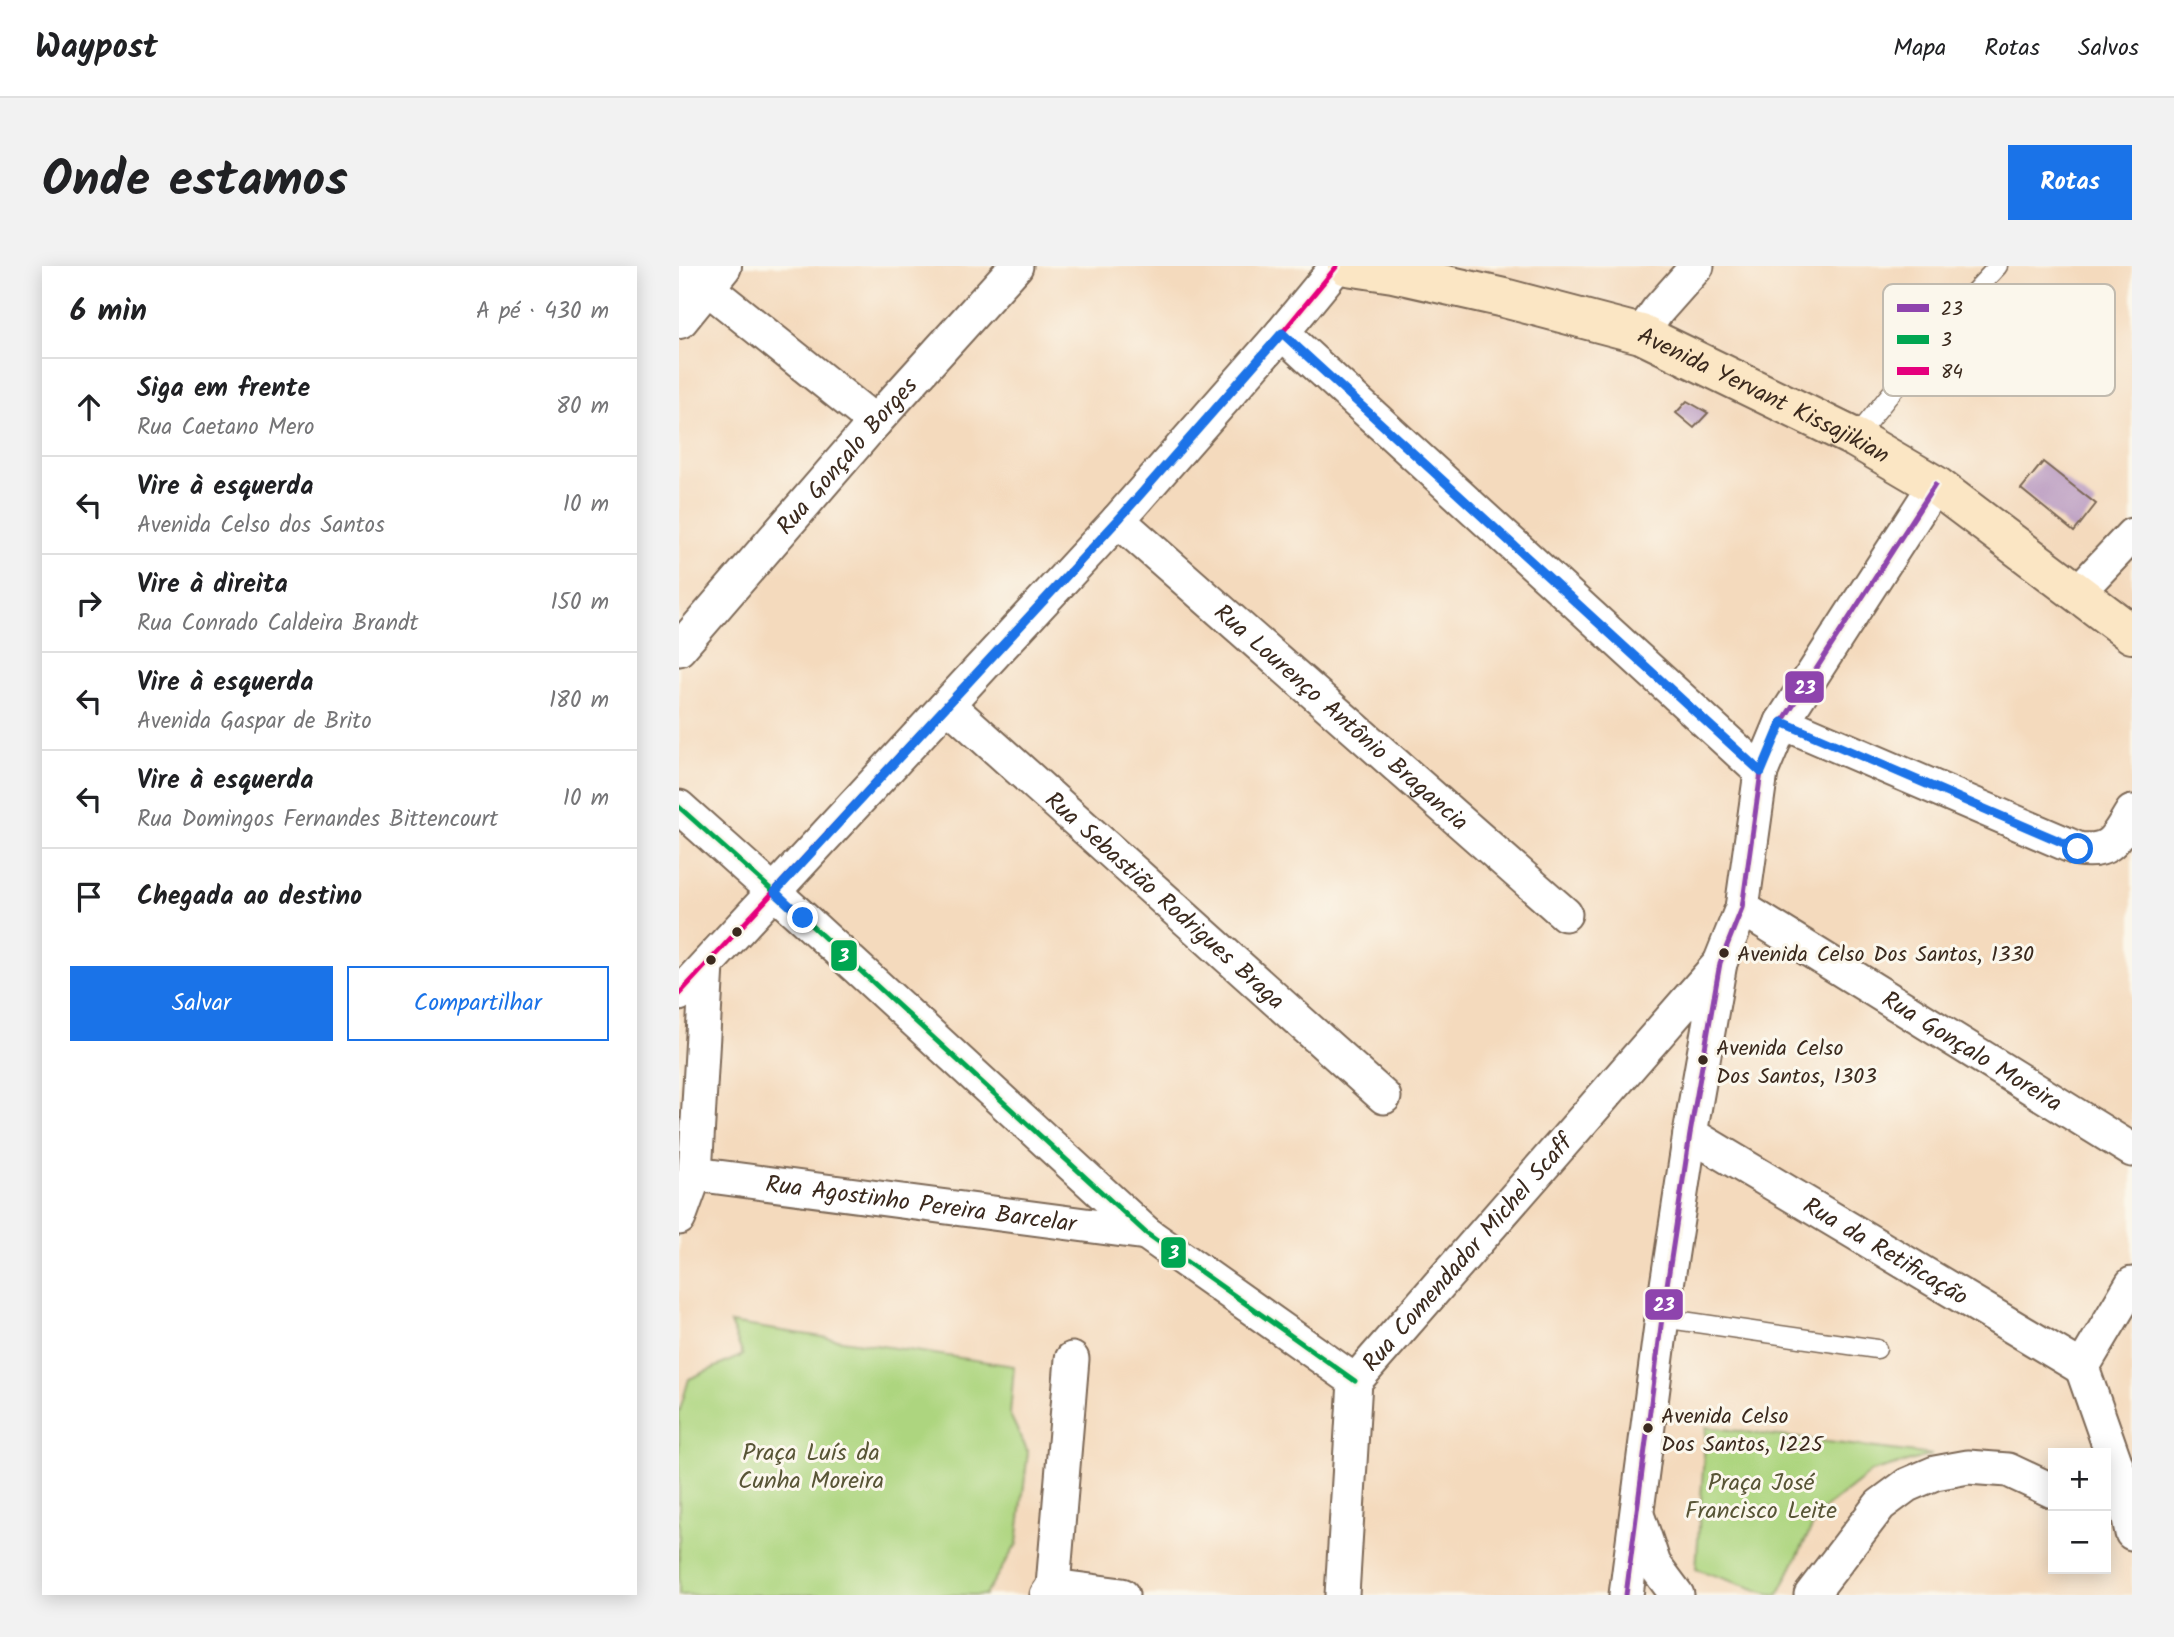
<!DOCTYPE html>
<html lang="pt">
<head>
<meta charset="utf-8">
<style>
	body { margin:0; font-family:Kalam,sans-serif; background:#f2f2f2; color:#202124 }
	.controls { position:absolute; right:21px; bottom:21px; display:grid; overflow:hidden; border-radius:0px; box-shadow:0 4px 18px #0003 }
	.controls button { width:63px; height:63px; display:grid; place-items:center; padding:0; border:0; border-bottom:2px solid #e0e0e0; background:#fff; color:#202124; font:35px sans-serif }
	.stop { position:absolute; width:21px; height:21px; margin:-16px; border:5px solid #1a73e8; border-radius:50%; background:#fff }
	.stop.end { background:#1a73e8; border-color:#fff; box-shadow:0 2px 7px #0008 }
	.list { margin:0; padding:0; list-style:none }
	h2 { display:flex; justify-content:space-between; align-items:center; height:91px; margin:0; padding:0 28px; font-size:30px }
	h2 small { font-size:23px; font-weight:400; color:#757577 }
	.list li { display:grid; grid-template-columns:46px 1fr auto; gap:21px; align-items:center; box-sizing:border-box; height:98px; padding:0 28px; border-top:2px solid #e0e0e0 }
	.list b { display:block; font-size:26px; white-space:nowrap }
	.list p { margin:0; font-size:23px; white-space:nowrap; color:#757577 }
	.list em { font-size:23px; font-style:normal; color:#757577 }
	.actions { display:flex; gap:14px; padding:21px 28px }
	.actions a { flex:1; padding:16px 0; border:2px solid #1a73e8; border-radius:0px; text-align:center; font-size:24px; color:#1a73e8 }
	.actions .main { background:#1a73e8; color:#fff }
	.icon { flex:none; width:38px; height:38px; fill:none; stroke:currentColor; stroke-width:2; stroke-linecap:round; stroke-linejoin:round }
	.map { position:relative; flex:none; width:1453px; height:1329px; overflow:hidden; border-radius:0px }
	header { display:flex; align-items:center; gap:42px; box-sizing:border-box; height:98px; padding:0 35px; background:#fff; border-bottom:2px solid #e0e0e0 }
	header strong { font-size:33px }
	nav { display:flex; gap:38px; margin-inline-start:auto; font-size:24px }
	.intro { display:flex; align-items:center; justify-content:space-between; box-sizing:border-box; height:168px; padding:0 42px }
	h1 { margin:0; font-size:49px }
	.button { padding:18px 32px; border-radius:0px; background:#1a73e8; color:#fff; font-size:24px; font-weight:700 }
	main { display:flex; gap:42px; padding:0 42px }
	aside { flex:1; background:#fff; border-radius:0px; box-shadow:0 4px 18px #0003 }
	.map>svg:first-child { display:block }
	.green { fill:#add57f; stroke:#74804e; stroke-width:2 }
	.building { fill:#bc9ec2 }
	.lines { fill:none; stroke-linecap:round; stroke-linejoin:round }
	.service-casing { stroke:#7c6856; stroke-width:21 }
	.minor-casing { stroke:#7c6856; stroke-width:37 }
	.tertiary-casing { stroke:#7c6856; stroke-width:42 }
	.secondary-casing { stroke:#7c6856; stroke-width:42 }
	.service { stroke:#fff; stroke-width:18 }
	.minor { stroke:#fff; stroke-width:33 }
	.tertiary { stroke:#fff; stroke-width:38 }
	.secondary { stroke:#fbe6c4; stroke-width:38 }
	.bus-1-casing { stroke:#fbf7ec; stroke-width:10 }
	.bus-2-casing { stroke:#fbf7ec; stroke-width:10 }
	.bus-3-casing { stroke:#fbf7ec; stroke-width:10 }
	.bus-1 { stroke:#8e44ad; stroke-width:5 }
	.bus-2 { stroke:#00a651; stroke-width:5 }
	.bus-3 { stroke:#e5007d; stroke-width:5 }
	.route { stroke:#1a73e8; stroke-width:9 }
	.bus-dot { fill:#3b2a1e; stroke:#fbf7ec; stroke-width:2.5 }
	.labels { text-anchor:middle; stroke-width:6; stroke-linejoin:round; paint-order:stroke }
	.bus-label { font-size:22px; fill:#3b2a1e; stroke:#fbf7ec; text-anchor:start }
	.street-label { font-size:24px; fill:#3b2a1e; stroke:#fbf7ec }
	.park-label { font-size:24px; fill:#585536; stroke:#fbf7ec }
	.key { fill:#fbf7ec; stroke:#c1baae; stroke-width:2 }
	.key-label { font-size:19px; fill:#3b2a1e }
	.line-badge { stroke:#fbf7ec; stroke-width:2.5 }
	.badge-label { font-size:19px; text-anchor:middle; font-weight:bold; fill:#fff }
</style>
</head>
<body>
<header>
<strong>Waypost</strong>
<nav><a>Mapa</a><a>Rotas</a><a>Salvos</a></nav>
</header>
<div class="intro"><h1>Onde estamos</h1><a class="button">Rotas</a></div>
<main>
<aside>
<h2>6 min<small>A pé · 430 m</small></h2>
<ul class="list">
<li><svg class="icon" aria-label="ahead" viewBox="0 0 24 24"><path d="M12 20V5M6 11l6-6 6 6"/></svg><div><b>Siga em frente</b><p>Rua Caetano Mero</p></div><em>80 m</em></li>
<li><svg class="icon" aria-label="left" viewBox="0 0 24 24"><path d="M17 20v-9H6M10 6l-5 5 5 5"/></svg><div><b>Vire à esquerda</b><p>Avenida Celso dos Santos</p></div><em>10 m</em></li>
<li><svg class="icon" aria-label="right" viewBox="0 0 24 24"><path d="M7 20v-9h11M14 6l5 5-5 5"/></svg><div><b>Vire à direita</b><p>Rua Conrado Caldeira Brandt</p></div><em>150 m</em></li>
<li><svg class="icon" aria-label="left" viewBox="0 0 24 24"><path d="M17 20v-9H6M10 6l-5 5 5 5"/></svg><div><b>Vire à esquerda</b><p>Avenida Gaspar de Brito</p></div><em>180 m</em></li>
<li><svg class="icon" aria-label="left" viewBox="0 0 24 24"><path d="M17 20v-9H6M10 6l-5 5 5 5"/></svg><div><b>Vire à esquerda</b><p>Rua Domingos Fernandes Bittencourt</p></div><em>10 m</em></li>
<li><svg class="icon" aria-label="arrive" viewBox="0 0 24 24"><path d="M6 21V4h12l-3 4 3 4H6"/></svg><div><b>Chegada ao destino</b></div></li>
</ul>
<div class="actions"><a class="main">Salvar</a><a>Compartilhar</a></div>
</aside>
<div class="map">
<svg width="1453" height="1329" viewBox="0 0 1453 1329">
	<rect width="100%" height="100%" fill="#fbf7ec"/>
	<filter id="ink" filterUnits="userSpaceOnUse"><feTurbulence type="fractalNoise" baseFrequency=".0143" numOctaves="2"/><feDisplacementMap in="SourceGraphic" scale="14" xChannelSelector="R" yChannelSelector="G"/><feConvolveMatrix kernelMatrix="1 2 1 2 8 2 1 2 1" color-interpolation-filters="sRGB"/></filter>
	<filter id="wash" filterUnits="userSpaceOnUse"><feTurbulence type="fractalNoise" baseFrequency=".00686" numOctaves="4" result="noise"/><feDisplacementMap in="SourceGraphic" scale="28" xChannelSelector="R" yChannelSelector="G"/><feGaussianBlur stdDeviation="1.57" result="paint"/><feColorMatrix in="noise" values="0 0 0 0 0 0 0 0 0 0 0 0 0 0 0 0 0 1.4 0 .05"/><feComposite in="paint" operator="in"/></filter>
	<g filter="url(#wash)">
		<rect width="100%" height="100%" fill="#f4dabd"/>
		<g class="green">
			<path d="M51 1057 335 1100 331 1149 349 1186 338 1278 306 1329H0V1147L10 1113 64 1089Z"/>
			<path d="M1027 1161 1253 1189 1192 1206 1140 1247 1099 1329H1093L1017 1303Z"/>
		</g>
		<g id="blocks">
			<g class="building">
				<path d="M1008 135 1029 147 1015 162 997 147Z"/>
				<path d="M1364 196 1417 238 1395 266 1342 223Z"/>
			</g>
		</g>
	</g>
	<g filter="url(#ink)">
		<use href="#blocks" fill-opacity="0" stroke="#7c6856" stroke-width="2"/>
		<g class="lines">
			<defs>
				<g id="service">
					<path d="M1176 172 1282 40 1319 0"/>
					<path d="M983 1052 1198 1083"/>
				</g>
				<g id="minor">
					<path d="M1 0 196 156"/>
					<path d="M603 67 1082 506"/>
					<path d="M962 68 979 44 1018 0"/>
					<path id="s1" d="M439 254 886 648"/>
					<path d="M1399 326 1453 269"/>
					<path id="s2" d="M0 383 196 156 337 0"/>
					<path id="s3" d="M269 439 705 831"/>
					<path d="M1103 456 1399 583C1433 588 1437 571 1453 546"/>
					<path d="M0 541 124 652 467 967 676 1115"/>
					<path id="s4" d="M1063 642 1453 884"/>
					<path d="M0 728 439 254 603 67 658 0"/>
					<path id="s5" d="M1011 868 1403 1102"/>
					<path id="s6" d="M16 908 467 967"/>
					<path d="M0 952 16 908 28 699"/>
					<path d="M1453 1018 1403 1102 1442 1213 1453 1267"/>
					<path d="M960 1254 975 1298 998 1329"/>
					<path d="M374 1320 443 1329"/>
					<path d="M368 1329 374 1320 393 1093"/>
					<path id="s7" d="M663 1329 676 1115 1041 697"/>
					<path d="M947 1329 983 1052 1011 868 1041 697 1063 642 1082 506 1103 456 1256 219"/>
					<path d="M1132 1329 1201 1239 1228 1219 1256 1207 1289 1201 1329 1204 1374 1225"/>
				</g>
				<path id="tertiary" d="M0 53 43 0"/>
				<g id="secondary">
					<path id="s8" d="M668 0 714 7 825 32 962 68 1176 172 1256 219 1453 368"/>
				</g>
			</defs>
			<use href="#service" class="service-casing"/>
			<use href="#minor" class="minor-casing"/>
			<use href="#tertiary" class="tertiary-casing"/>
			<use href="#secondary" class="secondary-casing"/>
			<use href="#service" class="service"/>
			<use href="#minor" class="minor"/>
			<use href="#tertiary" class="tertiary"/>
			<use href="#secondary" class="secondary"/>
			<defs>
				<path id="bus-1" d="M947 1329 983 1052 1011 868 1041 697 1063 642 1082 506 1103 456 1256 219"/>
				<path id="bus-2" d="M0 541 124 652 467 967 676 1115"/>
				<path id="bus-3" d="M0 728 439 254 603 67 658 0"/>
			</defs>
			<use href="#bus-1" class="bus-1-casing"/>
			<use href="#bus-2" class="bus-2-casing"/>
			<use href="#bus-3" class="bus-3-casing"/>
			<use href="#bus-1" class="bus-1"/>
			<use href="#bus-2" class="bus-2"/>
			<use href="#bus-3" class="bus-3"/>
		</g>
	</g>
	<g class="lines" filter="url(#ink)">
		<path class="route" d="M124 652 96 626 439 254 603 67 1082 506 1103 456 1399 583"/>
	</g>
	<g class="bus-dot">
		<circle cx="58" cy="666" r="6"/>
		<circle cx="1045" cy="687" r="6"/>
		<circle cx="32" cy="694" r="6"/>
		<circle cx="1024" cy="794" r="6"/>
		<circle cx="969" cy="1162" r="6"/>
	</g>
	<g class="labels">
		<g class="bus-label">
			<text x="1058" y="695">Avenida Celso Dos Santos, 1330</text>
			<text x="1037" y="789">Avenida Celso<tspan x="1037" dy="28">Dos Santos, 1303</tspan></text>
			<text x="982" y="1157">Avenida Celso<tspan x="982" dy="28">Dos Santos, 1225</tspan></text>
		</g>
		<g class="street-label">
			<text dy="8" stroke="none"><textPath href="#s8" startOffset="439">Avenida Yervant Kissajikian</textPath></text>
			<text dy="8" stroke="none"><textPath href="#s2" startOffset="256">Rua Gonçalo Borges</textPath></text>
			<text dy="8" stroke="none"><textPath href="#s1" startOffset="298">Rua Lourenço Antônio Bragancia</textPath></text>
			<text dy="8" stroke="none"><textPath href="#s3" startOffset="292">Rua Sebastião Rodrigues Braga</textPath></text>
			<text dy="8" stroke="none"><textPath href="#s4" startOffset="271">Rua Gonçalo Moreira</textPath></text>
			<text dy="8" stroke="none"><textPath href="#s6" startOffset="228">Rua Agostinho Pereira Barcelar</textPath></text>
			<text dy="8" stroke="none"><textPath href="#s5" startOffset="228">Rua da Retificação</textPath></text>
			<text dy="8" stroke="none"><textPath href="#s7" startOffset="385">Rua Comendador Michel Scaff</textPath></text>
		</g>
		<g class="park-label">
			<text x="132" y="1194">Praça Luís da<tspan x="132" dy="28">Cunha Moreira</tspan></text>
			<text x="1082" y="1224">Praça José<tspan x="1082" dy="28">Francisco Leite</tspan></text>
		</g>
	</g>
	<rect x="1204" y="18" width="232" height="112" rx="10" class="key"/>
	<rect x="1218" y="38" width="32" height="8" fill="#8e44ad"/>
	<rect x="1218" y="69" width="32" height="9" fill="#00a651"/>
	<rect x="1218" y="101" width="32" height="8" fill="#e5007d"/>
	<g class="key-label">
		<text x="1262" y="49">23</text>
		<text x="1262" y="80">3</text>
		<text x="1262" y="112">84</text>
	</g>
	<g class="line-badge">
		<rect x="1105" y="404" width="41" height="34" rx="7" fill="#8e44ad"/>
		<rect x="151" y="673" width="28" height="33" rx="7" fill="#00a651"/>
		<rect x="481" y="970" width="27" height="33" rx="7" fill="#00a651"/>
		<rect x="965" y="1022" width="40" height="33" rx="7" fill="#8e44ad"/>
	</g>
	<g class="badge-label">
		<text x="1126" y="428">23</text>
		<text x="165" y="696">3</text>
		<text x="495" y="993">3</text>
		<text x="985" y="1045">23</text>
	</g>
</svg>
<div class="controls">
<button>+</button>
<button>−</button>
</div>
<div class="stop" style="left:1399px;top:583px"></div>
<div class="stop end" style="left:124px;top:652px"></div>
</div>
</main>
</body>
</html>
